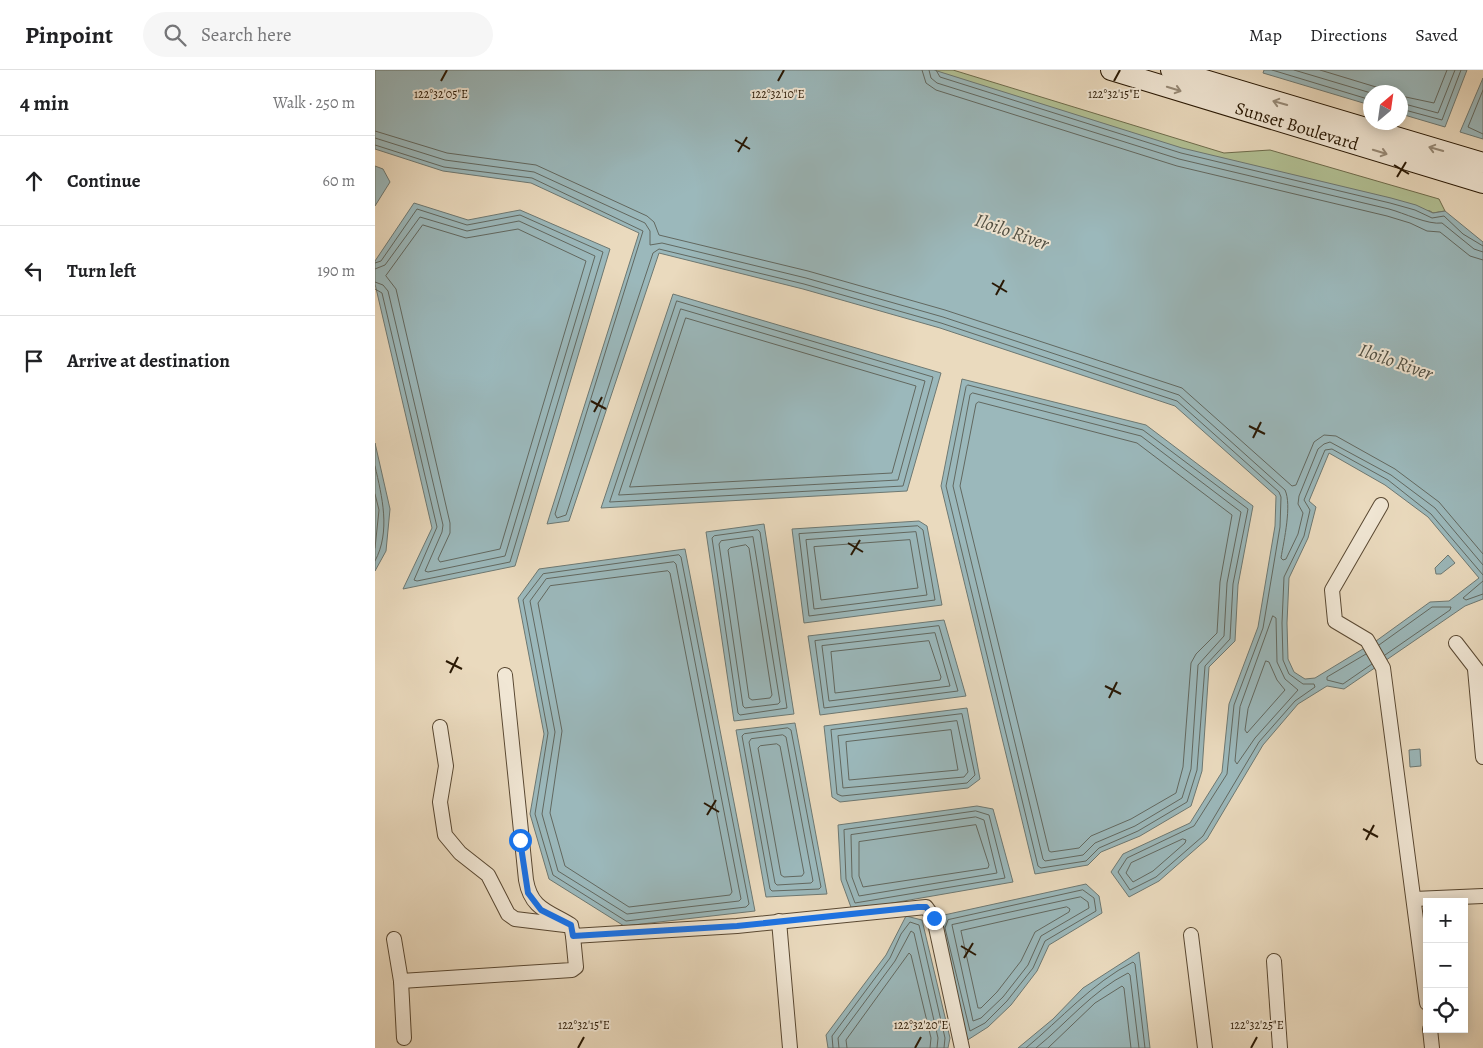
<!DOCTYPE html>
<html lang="en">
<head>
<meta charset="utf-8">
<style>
	body { margin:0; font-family:Alegreya,serif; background:#f6f6f6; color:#202124 }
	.controls { position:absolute; right:15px; bottom:15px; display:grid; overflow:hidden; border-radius:0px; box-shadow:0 2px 12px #0003 }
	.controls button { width:45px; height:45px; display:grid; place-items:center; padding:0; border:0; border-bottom:1px solid #e0e0e0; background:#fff; color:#202124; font:25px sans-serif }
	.compass { position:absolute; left:988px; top:15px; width:45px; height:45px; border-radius:50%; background:#fff; box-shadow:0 2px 12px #0003; rotate:29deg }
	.stop { position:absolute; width:15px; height:15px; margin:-11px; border:4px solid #1a73e8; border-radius:50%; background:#fff }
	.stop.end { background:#1a73e8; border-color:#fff; box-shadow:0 1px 5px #0008 }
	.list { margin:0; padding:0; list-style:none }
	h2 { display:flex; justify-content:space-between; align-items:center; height:65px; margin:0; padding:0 20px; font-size:21px }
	h2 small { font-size:16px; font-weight:400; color:#757577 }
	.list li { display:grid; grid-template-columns:32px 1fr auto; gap:15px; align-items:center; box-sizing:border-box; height:90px; padding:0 20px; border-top:1px solid #e0e0e0 }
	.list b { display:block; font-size:19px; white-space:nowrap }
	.list em { font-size:16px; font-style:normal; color:#757577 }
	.icon { flex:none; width:28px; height:28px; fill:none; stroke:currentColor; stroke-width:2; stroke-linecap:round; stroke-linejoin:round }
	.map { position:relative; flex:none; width:1108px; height:978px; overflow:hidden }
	header { display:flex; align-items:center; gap:30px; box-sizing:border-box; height:70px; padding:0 25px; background:#fff; border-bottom:1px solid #e0e0e0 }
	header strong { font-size:24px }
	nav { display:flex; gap:28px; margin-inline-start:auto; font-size:18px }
	.search { width:350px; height:45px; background:#f6f6f6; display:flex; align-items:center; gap:12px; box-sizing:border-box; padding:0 18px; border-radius:28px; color:#757577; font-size:19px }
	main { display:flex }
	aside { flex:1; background:#fff }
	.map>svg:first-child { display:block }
	.green { fill:#b2c195; stroke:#6e6c4c }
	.water { fill:#9bb8bb; stroke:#6d7872; fill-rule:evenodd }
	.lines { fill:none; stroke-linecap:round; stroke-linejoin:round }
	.shore { stroke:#626860; stroke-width:1 }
	.street-casing { stroke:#594832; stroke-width:16 }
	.secondary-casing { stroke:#291804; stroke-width:22 }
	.street { stroke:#f1e7d5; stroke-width:14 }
	.secondary { stroke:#f1e7d5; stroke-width:20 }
	.oneway { stroke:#978a77 }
	.route { stroke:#1a73e8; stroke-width:6 }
	.ticks { fill:none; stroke:#291804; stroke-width:2 }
	.labels { text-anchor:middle; stroke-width:4; stroke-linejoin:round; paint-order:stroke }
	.street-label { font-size:18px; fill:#291804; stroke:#f1e7d5 }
	.water-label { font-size:19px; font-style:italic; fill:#515044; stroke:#f1e7d5 }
	.ticks-label { font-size:12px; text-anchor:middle; fill:#291804; stroke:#f1e7d5; stroke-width:4; stroke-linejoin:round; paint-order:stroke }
</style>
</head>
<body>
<header>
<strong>Pinpoint</strong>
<div class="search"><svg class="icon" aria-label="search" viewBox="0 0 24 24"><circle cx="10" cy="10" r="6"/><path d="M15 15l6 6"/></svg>Search here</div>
<nav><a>Map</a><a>Directions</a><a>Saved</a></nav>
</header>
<main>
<aside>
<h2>4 min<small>Walk · 250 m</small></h2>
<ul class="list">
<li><svg class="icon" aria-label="ahead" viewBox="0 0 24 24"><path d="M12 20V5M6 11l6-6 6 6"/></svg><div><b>Continue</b></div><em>60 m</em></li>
<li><svg class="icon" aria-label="left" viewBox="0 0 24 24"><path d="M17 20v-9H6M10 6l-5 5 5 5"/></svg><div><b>Turn left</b></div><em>190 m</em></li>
<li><svg class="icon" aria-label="arrive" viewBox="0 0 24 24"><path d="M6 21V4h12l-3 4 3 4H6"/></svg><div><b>Arrive at destination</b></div></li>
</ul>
</aside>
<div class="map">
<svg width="1108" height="978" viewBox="0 0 1108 978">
	<rect width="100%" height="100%" fill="#eadabe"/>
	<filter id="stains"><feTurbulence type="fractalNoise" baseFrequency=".004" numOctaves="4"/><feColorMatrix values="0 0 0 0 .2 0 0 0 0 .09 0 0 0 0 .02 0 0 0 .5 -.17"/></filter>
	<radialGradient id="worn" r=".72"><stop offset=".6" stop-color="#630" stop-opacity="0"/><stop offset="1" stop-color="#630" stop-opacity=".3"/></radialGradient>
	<path class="green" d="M523 0H578L849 83 895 80 1064 129 1070 141 1058 143 1055 141 976 132Z"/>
	<g class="water">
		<path d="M0 0H559L807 78 1016 128 1041 135 1058 143 1070 141 1108 172V529L1090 536 969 619 952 616 923 634 888 675 832 769 784 811 754 827 736 802 748 784 815 753 847 702 854 634 883 557 900 456 901 426 800 336 565 258 428 219 284 183 194 451 172 454 264 163 156 113 68 101 0 79ZM954 383 1010 415 1053 447 1104 508 1074 531 1055 532 1001 571 940 608 930 609 919 602 913 589 912 553 914 508 933 468 941 437 934 431Z"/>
		<path d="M889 0H1092L1070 57 1026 44V22H996L995 35 888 3Z"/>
		<path d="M1108 8V69L1085 62Z"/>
		<path d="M0 96 8 99 15 112 0 136Z"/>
		<path d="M39 133 93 150 145 140 235 179 140 496 28 519 57 458 0 214V191Z"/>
		<path d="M298 224 566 303 532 421 226 438Z"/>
		<path d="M587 309 771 355 878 436 863 515 860 571 834 597 827 701 816 736 765 766 726 782 713 795 660 804 566 416Z"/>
		<path d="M0 373 15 439 11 481 0 501Z"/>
		<path d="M544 451 552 456 567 535 429 553 417 459Z"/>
		<path d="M389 454 419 644 359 651 331 462Z"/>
		<path d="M310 479 380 841 249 856 174 809 155 744 169 664 143 528 164 499Z"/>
		<path d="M1073 485 1080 493 1066 504H1061L1060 498Z"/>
		<path d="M569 550 591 626 445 645 433 566Z"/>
		<path d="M592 638 605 709 593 718 465 732 457 727 449 656Z"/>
		<path d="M420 653 452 824 391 827 361 660Z"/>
		<path d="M1045 679 1046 696 1035 697 1034 680Z"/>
		<path d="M602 736 618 739 638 812 477 840 466 810 463 755Z"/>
		<path d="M711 814 724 826 727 843 674 875 662 901 636 935 613 957 591 971 564 857 569 845Z"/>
		<path d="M531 846 547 850 575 968 573 978H453L451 965 511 885Z"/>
		<path d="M764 882 775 978H643L678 949 708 918Z"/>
	</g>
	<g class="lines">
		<g class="shore">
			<path d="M547 0 551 13 561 20 802 96 1012 146 1035 153 1052 161 1065 162 1095 186 1108 190"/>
			<path d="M554 0 556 8 562 13 804 89 1014 139C1029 143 1053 155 1067 153L1099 179 1108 182"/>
			<path d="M561 0 565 7 806 83 1015 133 1040 140 1057 148 1069 146 1088 164 1108 176"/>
			<path d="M897 0 996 30"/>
			<path d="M919 0 996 23"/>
			<path d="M945 0 1001 17 1009 22"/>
			<path d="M1108 20 1093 57 1108 64"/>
			<path d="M1026 26 1059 33 1072 0"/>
			<path d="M1026 33 1063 43 1080 0"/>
			<path d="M1026 39 1067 50 1086 0"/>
			<path d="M0 61 72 83 161 95 272 146 279 152 284 165 433 201 570 240 807 318 917 416 921 415 939 372 949 365 961 366 1020 399 1064 432 1108 484"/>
			<path d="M0 68 70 90 159 102 270 153 275 161V175L287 173 431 208 568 247 804 325 910 420C917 435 909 470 906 488L908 490 911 489 923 464 928 443 923 434 924 426 943 379 949 374 955 372 1016 405 1060 438 1108 495"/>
			<path d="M0 75 69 97 157 108 268 161 180 444 182 448 191 445 278 183 284 179 429 214 566 253 802 331 904 422 906 427 905 457 888 558 859 635 852 704 819 756 752 788 743 802 755 820 781 807 828 766 884 672 920 631 940 617 939 614H928L914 604 908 590 907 553 909 507 929 466 935 440 929 430 950 380 957 379 1013 410 1056 444 1108 505"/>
			<path d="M48 155 91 168 143 159 211 191 125 479 65 492 63 489 75 463V453L21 219 11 206Z"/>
			<path d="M0 193 6 191 42 139 92 155 145 145 228 182 135 492 42 511 39 510 62 457 7 223 0 219"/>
			<path d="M0 199 10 195 45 147 92 161 144 151 220 186 130 486 53 502 50 501 67 462 68 455 13 221 8 215 0 212"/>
			<path d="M302 231 558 307 528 416 235 432Z"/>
			<path d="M306 239 550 311 523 410 244 425Z"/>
			<path d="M311 248 541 316 517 403 255 417Z"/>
			<path d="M593 315 768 360 873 439 858 514 855 569 830 596 822 700 812 732 763 761 724 778 711 791 666 798 663 796 571 416 591 317Z"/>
			<path d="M598 323 766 366 866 442 852 513 849 566 823 595 816 699 807 728 760 756 720 773 708 785 670 791 668 789 578 416 595 325Z"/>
			<path d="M604 332 762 373 857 445 845 512 842 563 821 584 816 593 808 697 801 723 756 749 716 766 704 778 676 782 674 781 585 416 601 334Z"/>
			<path d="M0 396C7 427 16 461 0 491"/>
			<path d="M0 424 4 440 0 478"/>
			<path d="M543 456 548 460 560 530 434 546 424 464Z"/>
			<path d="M383 460 385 462 412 638 365 645 363 643 337 468 339 466Z"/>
			<path d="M541 462 552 525 439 539 431 470Z"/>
			<path d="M378 467 405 632 403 634 370 638 368 636 344 474 346 471Z"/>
			<path d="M535 470 543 518 446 530 439 477Z"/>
			<path d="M371 475 374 478 397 625 395 628 377 630 374 628 353 480 355 478Z"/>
			<path d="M304 485 306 487 374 834 371 837 251 851 178 805 160 744 173 663 148 530 168 504Z"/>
			<path d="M299 492 301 494 366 829 364 831 252 844 183 801 167 744 180 662 155 531 171 509Z"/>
			<path d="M293 501 295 503 357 822 355 825 254 837 190 796 175 743 187 661 163 533 175 516Z"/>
			<path d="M1108 511 1088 528 1091 530 1108 524"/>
			<path d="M898 546 901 548 902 592 910 609 923 620 880 668 862 694 860 691 865 637Z"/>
			<path d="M564 556 583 621 449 638 440 571Z"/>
			<path d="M560 563 575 616 454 631 447 576Z"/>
			<path d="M554 571 566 607 565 610 460 623 456 582Z"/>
			<path d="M1004 575 1057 537H1076L1075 540 1010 585"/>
			<path d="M991 584 952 607V610L968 614 997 594"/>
			<path d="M891 591 894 592 902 610 910 620 872 663 870 660 873 639Z"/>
			<path d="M587 644 600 705 592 713 467 726 462 724 456 660Z"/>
			<path d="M582 651 593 702 589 707 468 718 463 666Z"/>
			<path d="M413 658 416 660 446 817 444 819 397 821 395 819 367 666 369 664Z"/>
			<path d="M576 660 583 700 474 710 471 672Z"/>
			<path d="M408 665 411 667 438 811 436 813 402 815 400 813 374 672 376 669Z"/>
			<path d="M402 674 405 676 429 803 427 806 409 807 406 805 383 678 385 676Z"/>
			<path d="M601 741 614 745 630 808 480 833 471 809 469 760Z"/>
			<path d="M601 747 609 750 622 803 484 826 477 807 476 765Z"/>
			<path d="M601 755 614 795 613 798 488 817 484 806V772Z"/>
			<path d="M808 769 811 770 810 773 778 801 758 812 751 803 756 793Z"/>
			<path d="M708 820 719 828 721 841 670 871 658 898 632 931 610 953 595 961 570 858 573 850Z"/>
			<path d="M706 827 713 832 714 838 666 866 653 895 628 927 606 948 598 951 577 855Z"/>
			<path d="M692 837 695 839 694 842 660 862 646 891 622 922 606 938H603L586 861Z"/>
			<path d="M458 978 457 966 515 888 526 864 535 852 544 855 570 968 569 978"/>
			<path d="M464 978 463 968 520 891 536 861 539 863 563 968 562 978"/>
			<path d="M472 978 471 970 534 883 536 885 556 968 555 978"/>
			<path d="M651 978C686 949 717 913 758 892L760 894 770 978"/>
			<path d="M661 978C692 953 717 921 753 903L755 905 764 978"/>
			<path d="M673 978 720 933 747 916 749 918 756 978"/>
		</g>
		<defs>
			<g id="street">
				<path d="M1006 435 957 520 960 551 992 570 1008 598 1052 933"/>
				<path d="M1081 573 1105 604"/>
				<path d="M1100 599 1108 687"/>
				<path d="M130 605 151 810C156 839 173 841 196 855L198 866 362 856 551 837 559 848 587 978"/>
				<path d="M65 657 71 696 65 732 70 765 85 783 113 805 133 844 140 849 190 855"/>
				<path d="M1039 829 1108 826"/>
				<path d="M404 851 415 978"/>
				<path d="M816 865 830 978"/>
				<path d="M19 869 26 911 29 968"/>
				<path d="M899 891 905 978"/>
				<path d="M26 911 197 900 201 897 198 866"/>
				<path d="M1055 959 1057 978"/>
			</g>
			<g id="secondary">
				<path d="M736 0 1108 113"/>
				<path d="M796 0 1108 93"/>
			</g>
		</defs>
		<use href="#street" class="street-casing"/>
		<use href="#secondary" class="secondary-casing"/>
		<use href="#street" class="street"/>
		<use href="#secondary" class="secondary"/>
	</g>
	<defs><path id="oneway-shaft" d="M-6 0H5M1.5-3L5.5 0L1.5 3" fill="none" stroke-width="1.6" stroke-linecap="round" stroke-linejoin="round" transform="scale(1.25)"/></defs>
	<g class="oneway">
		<use href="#oneway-shaft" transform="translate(799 19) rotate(17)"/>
		<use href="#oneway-shaft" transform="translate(905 33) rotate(-164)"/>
		<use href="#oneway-shaft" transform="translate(1061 79) rotate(-164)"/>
		<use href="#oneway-shaft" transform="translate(1005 82) rotate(17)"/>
	</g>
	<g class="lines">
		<path class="route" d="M145 770 153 823 166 840 196 855 198 866 362 856 543 837H551L559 848"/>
	</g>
	<path class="ticks" d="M66 11 72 0M403 11 409 0M739 11 745 0M360 70 375 79M363 82 372 67M1019 95 1034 104M1022 107 1031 92M617 213 632 222M621 225 629 210M216 331 231 339M219 342 227 327M874 356 890 364M878 368 886 352M473 473 488 482M476 485 485 470M71 591 87 599M75 603 83 587M730 616 746 624M734 628 742 612M329 733 344 742M332 745 341 730M988 759 1003 767M991 770 999 755M586 876 601 885M589 888 598 873M203 978 209 967M540 978 546 967M876 978 882 967"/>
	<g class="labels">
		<g class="street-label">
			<text transform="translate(922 56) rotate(17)" y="6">Sunset Boulevard</text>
		</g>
		<g class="water-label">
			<text transform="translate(637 161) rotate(19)" y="7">Iloilo River</text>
			<text transform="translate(1021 291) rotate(19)" y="7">Iloilo River</text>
		</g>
	</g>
	<g class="ticks-label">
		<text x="66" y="28">122°32'05"E</text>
		<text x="403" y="28">122°32'10"E</text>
		<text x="739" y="28">122°32'15"E</text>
		<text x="209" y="959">122°32'15"E</text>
		<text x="546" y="959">122°32'20"E</text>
		<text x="882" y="959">122°32'25"E</text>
	</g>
	<rect width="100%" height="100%" filter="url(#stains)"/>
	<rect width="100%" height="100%" fill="url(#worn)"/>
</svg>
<div class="controls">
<button>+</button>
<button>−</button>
<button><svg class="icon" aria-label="locate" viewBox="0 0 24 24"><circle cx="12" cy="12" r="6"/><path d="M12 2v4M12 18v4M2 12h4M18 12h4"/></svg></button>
</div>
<svg class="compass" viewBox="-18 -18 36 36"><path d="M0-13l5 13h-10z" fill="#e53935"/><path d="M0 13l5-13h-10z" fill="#757577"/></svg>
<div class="stop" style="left:145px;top:770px"></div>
<div class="stop end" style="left:559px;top:848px"></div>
</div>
</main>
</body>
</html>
